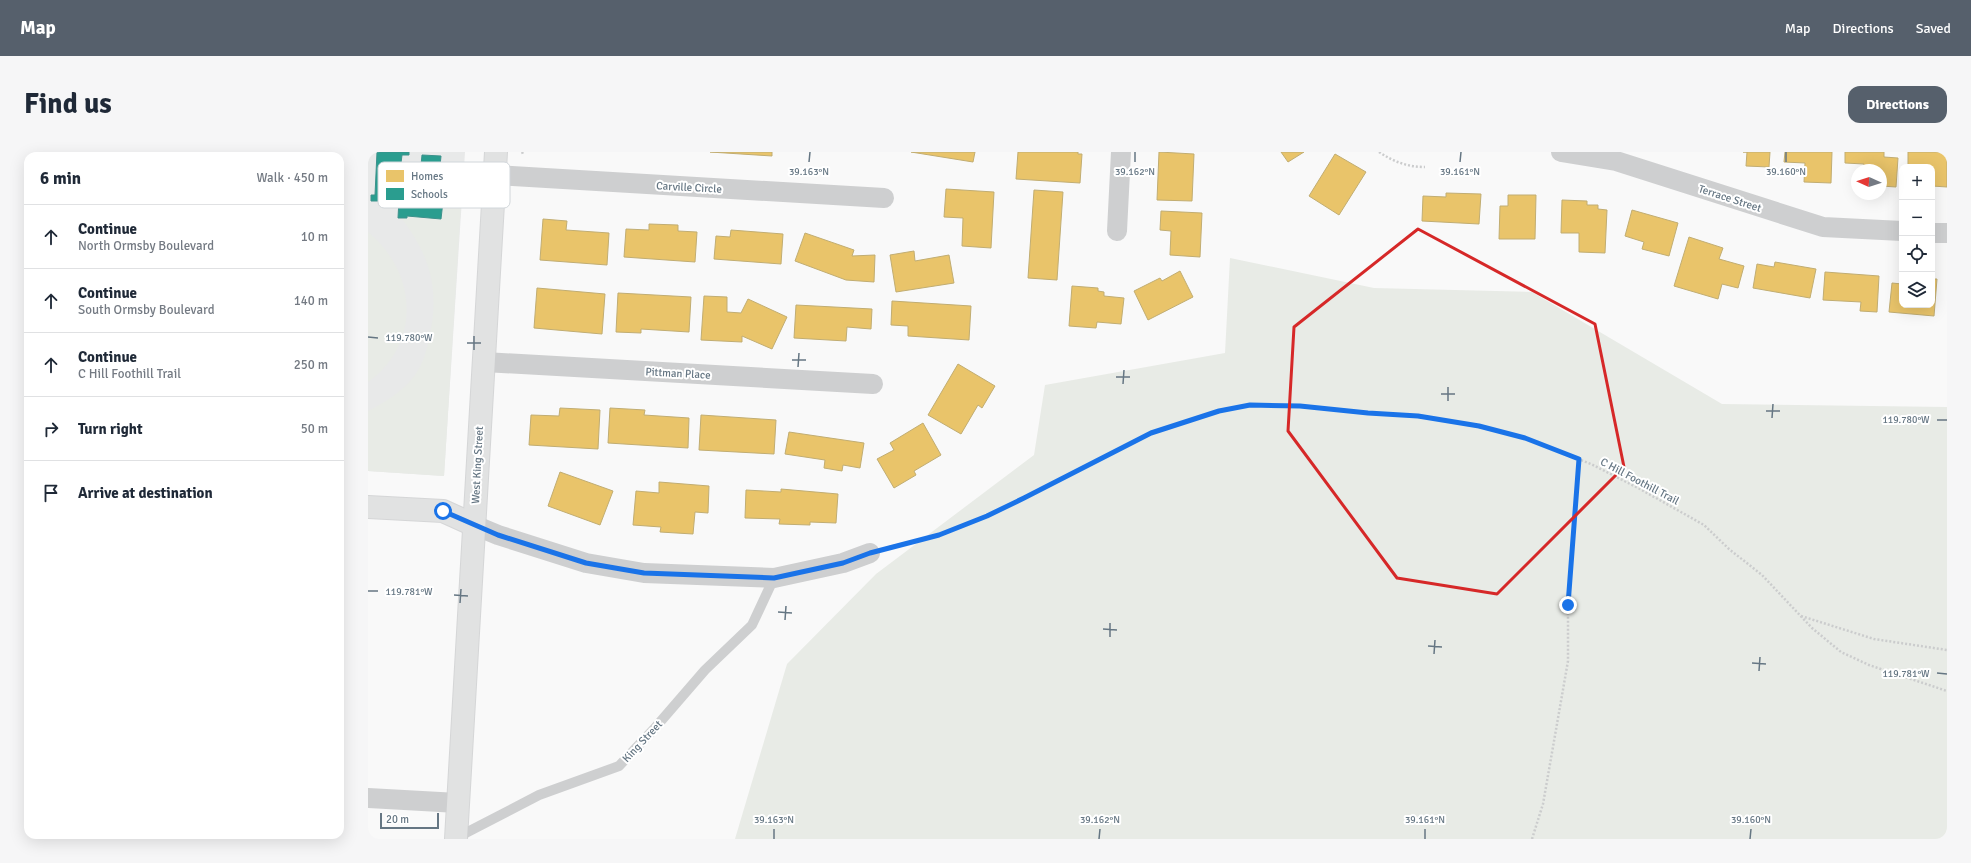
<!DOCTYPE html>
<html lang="en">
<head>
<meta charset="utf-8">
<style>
	body { margin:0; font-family:Signika,sans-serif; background:#f6f6f7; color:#1f2937 }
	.controls { position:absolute; right:12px; top:12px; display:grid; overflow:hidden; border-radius:8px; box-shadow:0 4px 16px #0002 }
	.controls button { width:36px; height:36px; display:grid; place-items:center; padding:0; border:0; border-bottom:1px solid #e0e1e3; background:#fff; color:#1f2937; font:20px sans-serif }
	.compass { position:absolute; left:1483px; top:12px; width:36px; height:36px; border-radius:50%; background:#fff; box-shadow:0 4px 16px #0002; rotate:273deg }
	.scale { position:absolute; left:12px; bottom:10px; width:59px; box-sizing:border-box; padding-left:4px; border:2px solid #657683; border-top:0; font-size:11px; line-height:14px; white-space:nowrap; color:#657683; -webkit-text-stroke:3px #fff; paint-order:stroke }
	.stop { position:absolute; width:12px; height:12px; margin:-9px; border:3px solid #1a73e8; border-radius:50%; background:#fff }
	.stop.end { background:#1a73e8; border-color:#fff; box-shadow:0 1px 4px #0008 }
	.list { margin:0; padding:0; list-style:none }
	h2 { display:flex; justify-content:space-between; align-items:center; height:52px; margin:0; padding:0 16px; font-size:17px }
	h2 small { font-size:13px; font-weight:400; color:#747a83 }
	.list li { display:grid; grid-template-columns:26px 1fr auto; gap:12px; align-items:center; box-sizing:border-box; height:64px; padding:0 16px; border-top:1px solid #e0e1e3 }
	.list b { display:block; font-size:15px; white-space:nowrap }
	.list p { margin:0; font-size:13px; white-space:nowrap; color:#747a83 }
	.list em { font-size:13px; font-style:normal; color:#747a83 }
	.icon { flex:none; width:22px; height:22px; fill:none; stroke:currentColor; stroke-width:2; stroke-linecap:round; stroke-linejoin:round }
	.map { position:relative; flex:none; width:1579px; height:687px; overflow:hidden; border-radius:12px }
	header { display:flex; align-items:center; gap:24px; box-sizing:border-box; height:56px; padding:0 20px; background:#56606c; color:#fff }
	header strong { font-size:19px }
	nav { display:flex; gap:22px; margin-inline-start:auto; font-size:14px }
	.intro { display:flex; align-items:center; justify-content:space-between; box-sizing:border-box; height:96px; padding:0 24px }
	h1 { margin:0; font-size:28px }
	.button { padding:10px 18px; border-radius:12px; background:#56606c; color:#fff; font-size:14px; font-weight:700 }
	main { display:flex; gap:24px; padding:0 24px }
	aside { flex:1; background:#fff; border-radius:12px; box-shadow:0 4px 16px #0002 }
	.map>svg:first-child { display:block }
	.built { fill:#e8e9e9 }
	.green { fill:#e8ebe6 }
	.homes { fill:#e9c46a; stroke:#c1ad72 }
	.schools { fill:#2a9d8f; stroke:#3c918b }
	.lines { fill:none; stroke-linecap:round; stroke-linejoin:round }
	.secondary-casing { stroke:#d5d6d7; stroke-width:24 }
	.path { stroke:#cbcccd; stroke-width:2.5; stroke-dasharray:2 2; stroke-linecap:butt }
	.lane { stroke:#cecfd0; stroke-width:10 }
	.street { stroke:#cecfd0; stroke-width:20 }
	.secondary { stroke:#e1e2e2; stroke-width:22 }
	.route { stroke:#1a73e8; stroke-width:5 }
	.marked { fill:none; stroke:#d62828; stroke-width:3; stroke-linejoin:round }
	.ticks { fill:none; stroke:#657683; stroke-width:1.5 }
	.labels { text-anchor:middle; stroke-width:4; stroke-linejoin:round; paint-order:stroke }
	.street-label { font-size:11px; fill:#657683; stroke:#fff }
	.key { fill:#fff; stroke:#d1d6da; stroke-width:1 }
	.key-label { font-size:11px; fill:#657683 }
	.ticks-label { font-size:10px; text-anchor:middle; fill:#657683; stroke:#fff; stroke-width:4; stroke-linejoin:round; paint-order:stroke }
</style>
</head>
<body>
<header>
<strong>Map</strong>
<nav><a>Map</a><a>Directions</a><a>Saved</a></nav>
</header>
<div class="intro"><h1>Find us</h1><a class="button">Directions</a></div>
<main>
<aside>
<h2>6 min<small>Walk · 450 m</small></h2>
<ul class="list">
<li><svg class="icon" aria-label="ahead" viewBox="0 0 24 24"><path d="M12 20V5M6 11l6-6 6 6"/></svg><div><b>Continue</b><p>North Ormsby Boulevard</p></div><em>10 m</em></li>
<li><svg class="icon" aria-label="ahead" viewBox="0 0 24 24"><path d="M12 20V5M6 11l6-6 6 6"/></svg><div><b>Continue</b><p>South Ormsby Boulevard</p></div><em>140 m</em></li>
<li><svg class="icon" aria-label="ahead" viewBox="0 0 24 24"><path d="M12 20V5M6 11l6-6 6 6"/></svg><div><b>Continue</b><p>C Hill Foothill Trail</p></div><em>250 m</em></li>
<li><svg class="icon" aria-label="right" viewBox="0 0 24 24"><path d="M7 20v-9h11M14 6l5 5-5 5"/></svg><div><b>Turn right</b></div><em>50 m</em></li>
<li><svg class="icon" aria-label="arrive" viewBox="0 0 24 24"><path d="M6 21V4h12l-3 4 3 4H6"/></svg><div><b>Arrive at destination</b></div></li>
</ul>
</aside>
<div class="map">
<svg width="1579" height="687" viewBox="0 0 1579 687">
	<rect width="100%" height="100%" fill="#f9f9f9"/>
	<path class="built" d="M0 0H97L76 324 0 319Z"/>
	<g class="green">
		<path d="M79 36H94L76 324 0 319V259C16 251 32 241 44 227 54 215 58 201 61 187 72 141 63 104 34 67H39V64L73 67 75 39H79Z"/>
		<path d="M0 80C49 120 54 191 0 230Z"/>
		<path d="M862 106 1006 136 1164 140 1354 252 1579 255V687H367L419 512 508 422 666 303 677 233 857 201Z"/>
	</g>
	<g class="homes">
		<path d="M342 0H404V4Z"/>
		<path d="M543 0H607L605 10Z"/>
		<path d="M650 0H710V2H714L712 31 648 27Z"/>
		<path d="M791 0 826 2 824 49 789 48Z"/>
		<path d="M913 0H936L920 10Z"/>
		<path d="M1375 0H1402L1401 15 1378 14 1379 0Z"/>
		<path d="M1417 0H1464L1463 31 1436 30 1437 11 1416 10Z"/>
		<path d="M1477 0H1516V5L1530 6 1528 35 1513 34V18H1495L1496 12 1477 11Z"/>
		<path d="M1540 0H1579V35L1564 34V15H1540Z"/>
		<path d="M967 2 998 20 971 63 941 44Z"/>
		<path d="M578 37 626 40 623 96 594 94 595 66 576 65Z"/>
		<path d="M666 38 695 40 689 128 660 126Z"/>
		<path d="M1078 41 1113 42 1111 72 1054 69 1055 44 1078 45Z"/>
		<path d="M1140 43H1168L1167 87H1131L1132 54H1140Z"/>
		<path d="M1194 48 1219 49V53H1230V57L1239 58 1237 101 1211 100V81H1193Z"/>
		<path d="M1264 58 1310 71 1301 104 1274 97 1276 90 1257 84Z"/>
		<path d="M793 59 834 61 832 105 802 103 803 79 792 78Z"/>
		<path d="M175 67 199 69 198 78 241 81 239 113 172 108Z"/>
		<path d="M281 72 310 73V79L329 80 327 110 256 105 258 77 281 78Z"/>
		<path d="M363 78 415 82 413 112 346 107 348 84 362 85Z"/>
		<path d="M437 81 486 98 484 104 507 103 506 130 478 128 427 109Z"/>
		<path d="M1321 85 1355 96 1351 107 1376 114 1370 136 1354 132 1350 147 1306 134Z"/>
		<path d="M546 99 547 109 581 103 586 131 528 140 522 103Z"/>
		<path d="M1407 110 1448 117 1442 146 1385 136 1389 112 1406 115Z"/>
		<path d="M812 119 825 145 780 168 766 139 792 126 794 129Z"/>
		<path d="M1457 120 1511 124 1509 160 1492 159 1493 150 1455 148Z"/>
		<path d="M1564 127H1569L1566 164 1521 160 1524 131 1534 132V153H1564Z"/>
		<path d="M704 134 730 136V139L736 140V144L756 146 753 172 729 170 728 176 701 174Z"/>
		<path d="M169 136 237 142 234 182 166 176Z"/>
		<path d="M250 141 323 145 321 180 273 177V181L248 180Z"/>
		<path d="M336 144 359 145V160L373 161 380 147 419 165 404 197 374 184V190L333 188Z"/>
		<path d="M524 149 603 154 601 188 540 184V174L523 173Z"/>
		<path d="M428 153 504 157 503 177 479 175 478 189 426 186Z"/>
		<path d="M590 212 627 234 614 256 610 253 593 282 560 263Z"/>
		<path d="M192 256 232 258 230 297 161 293 163 263 191 264Z"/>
		<path d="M242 256 277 258 276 263 321 266 320 296 240 291Z"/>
		<path d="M333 263 408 268 406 302 331 298Z"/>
		<path d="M555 271 573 303 546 319 548 323 526 336 509 307 526 298 522 291Z"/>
		<path d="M421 280 496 291 492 316 475 313 474 319 456 316 457 308 417 302Z"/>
		<path d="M192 320 245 339 232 373 180 354Z"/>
		<path d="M291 330 341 334 340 361 327 360 325 382 292 380 293 375 265 373 268 339 291 341Z"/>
		<path d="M413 337 470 342 468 371 442 370V373L411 372 412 367 377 366 378 338 413 340Z"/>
	</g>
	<path class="schools" d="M9 0H41V3H34L33 11 53 13 54 3 73 4 71 24 78 23 73 67 39 64V66H30L31 47 11 46V49H3V43H7Z"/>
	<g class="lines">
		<defs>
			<g id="secondary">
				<path d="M0 355 75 359 106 373"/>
				<path d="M88 687 128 0"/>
			</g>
		</defs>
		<use href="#secondary" class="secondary-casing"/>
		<g class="path">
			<path d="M154 0 155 2"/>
			<path d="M1011 0C1026 10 1040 15 1057 15"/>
			<path d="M521 395 571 383 619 364 783 281 851 259 882 253 932 254 1000 261 1050 264 1111 275 1157 286 1223 312 1272 337 1336 373 1361 397 1394 423 1444 476 1473 500 1501 513 1579 539"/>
			<path d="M1433 464 1506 487 1579 498"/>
			<path d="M1164 687 1175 652 1200 509V453L1211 307"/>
		</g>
		<path class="lane" d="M88 686 171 643 251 614 286 577 337 518 384 473 406 426"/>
		<g class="street">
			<path d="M1193 0 1248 9 1455 75 1534 79"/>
			<path d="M126 23 516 46"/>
			<path d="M749 79 753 0"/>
			<path d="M1564 81H1579"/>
			<path d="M116 210 505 232"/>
			<path d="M106 373 130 383 218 411 276 421 406 426 475 411 502 401"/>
			<path d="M0 646 90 651"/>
		</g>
		<use href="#secondary" class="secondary"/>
	</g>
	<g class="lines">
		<path class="route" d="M75 359 130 383 218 411 276 421 406 426 475 411 502 401 571 383 619 364 656 346 783 281 851 259 882 253 932 254 1000 261 1050 264 1111 274 1157 286 1211 307 1200 453"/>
	</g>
	<path class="marked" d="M1050 77 1227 172 1256 315 1129 442 1029 426 920 279 926 175Z"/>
	<path class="ticks" d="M441 10 442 0M767 10V0M1092 10 1093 0M1418 10V0M0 185 10 186M99 191H113M106 198V184M424 208H438M430 215 431 201M748 225H762M755 232 756 218M1073 242H1087M1080 249V235M1398 259H1412M1404 266 1405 252M1569 268H1579M0 439H10M86 443 100 444M92 451 93 437M410 460 424 461M417 468 418 454M735 477 749 478M742 485V471M1060 494 1074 495M1066 502 1067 488M1384 511 1398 512M1391 519 1392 505M1569 521 1579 522M406 687V677M731 687 732 677M1057 687V677M1382 687 1383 677"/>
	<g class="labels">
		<g class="street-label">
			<text transform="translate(321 35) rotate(3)" y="4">Carville Circle</text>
			<text transform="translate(1362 46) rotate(18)" y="4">Terrace Street</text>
			<text transform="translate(310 221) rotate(3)" y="4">Pittman Place</text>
			<text transform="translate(109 313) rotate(-87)" y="4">West King Street</text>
			<text transform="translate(1272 329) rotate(28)" y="4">C Hill Foothill Trail</text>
			<text transform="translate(274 589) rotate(-47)" y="4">King Street</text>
		</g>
	</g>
	<rect x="10" y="10" width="132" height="46" rx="6" class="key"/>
	<rect x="18" y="18" width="18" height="12" fill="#e9c46a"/>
	<rect x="18" y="36" width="18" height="12" fill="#2a9d8f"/>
	<g class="key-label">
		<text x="43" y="28">Homes</text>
		<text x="43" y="46">Schools</text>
	</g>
	<g class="ticks-label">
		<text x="441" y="23">39.163°N</text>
		<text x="767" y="23">39.162°N</text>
		<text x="1092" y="23">39.161°N</text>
		<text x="1418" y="23">39.160°N</text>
		<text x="41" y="189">119.780°W</text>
		<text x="1538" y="271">119.780°W</text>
		<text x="41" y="443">119.781°W</text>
		<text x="1538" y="525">119.781°W</text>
		<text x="406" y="671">39.163°N</text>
		<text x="732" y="671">39.162°N</text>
		<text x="1057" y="671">39.161°N</text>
		<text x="1383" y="671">39.160°N</text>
	</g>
</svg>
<div class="controls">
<button>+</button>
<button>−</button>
<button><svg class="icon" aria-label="locate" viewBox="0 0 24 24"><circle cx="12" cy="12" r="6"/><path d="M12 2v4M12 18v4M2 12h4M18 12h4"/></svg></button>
<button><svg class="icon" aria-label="layers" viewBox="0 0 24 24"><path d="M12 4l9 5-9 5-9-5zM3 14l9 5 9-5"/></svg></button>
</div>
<svg class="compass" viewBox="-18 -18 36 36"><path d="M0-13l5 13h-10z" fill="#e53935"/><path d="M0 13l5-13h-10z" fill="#747a83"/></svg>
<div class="scale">20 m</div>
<div class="stop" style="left:75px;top:359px"></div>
<div class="stop end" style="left:1200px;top:453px"></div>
</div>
</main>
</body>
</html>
